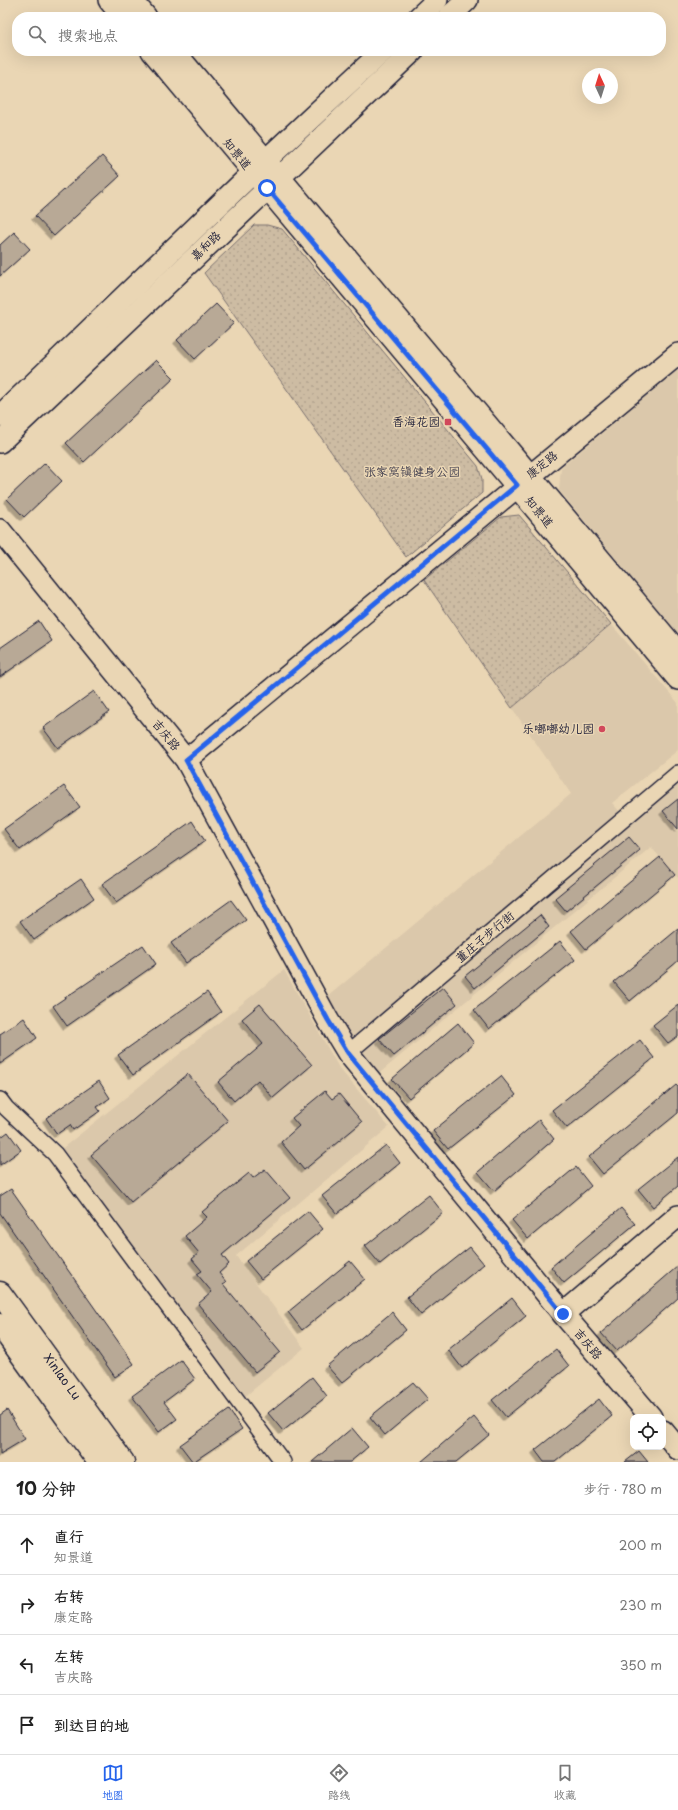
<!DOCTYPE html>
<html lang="zh">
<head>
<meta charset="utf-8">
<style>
	body { margin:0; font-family:"Playpen Sans","LXGW WenKai TC",sans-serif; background:#f6f6f6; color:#222 }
	.controls { position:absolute; right:12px; bottom:12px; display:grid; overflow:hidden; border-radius:8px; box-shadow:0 4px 16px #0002 }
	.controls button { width:36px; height:36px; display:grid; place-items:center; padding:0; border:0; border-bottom:1px solid #e0e0e0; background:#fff; color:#222; font:20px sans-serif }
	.compass { position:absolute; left:582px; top:68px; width:36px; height:36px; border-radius:50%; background:#fff; box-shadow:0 4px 16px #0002; rotate:356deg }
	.stop { position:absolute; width:12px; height:12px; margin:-9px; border:3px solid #2563eb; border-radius:50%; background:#fff }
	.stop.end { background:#2563eb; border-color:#fff; box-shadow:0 1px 4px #0008 }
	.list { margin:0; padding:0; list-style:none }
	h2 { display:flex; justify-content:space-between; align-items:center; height:52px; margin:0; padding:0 16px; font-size:17px }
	h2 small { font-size:13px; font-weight:400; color:#767676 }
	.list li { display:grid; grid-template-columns:26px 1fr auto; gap:12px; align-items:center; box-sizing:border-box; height:60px; padding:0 16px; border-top:1px solid #e0e0e0 }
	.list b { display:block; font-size:15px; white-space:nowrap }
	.list p { margin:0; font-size:13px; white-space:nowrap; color:#767676 }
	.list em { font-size:13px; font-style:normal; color:#767676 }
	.icon { flex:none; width:22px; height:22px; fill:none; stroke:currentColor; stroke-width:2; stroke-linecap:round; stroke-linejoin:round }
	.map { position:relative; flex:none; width:678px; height:1462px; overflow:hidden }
	.search { position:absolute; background:#fff; box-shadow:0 4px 16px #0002; left:12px; right:12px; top:12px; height:44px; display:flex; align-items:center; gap:10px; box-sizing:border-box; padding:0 14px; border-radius:16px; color:#767676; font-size:15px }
	.sheet { height:292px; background:#fff }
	nav { display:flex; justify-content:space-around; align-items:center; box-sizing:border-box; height:56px; border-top:1px solid #e0e0e0; background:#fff; font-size:11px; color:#767676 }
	nav a { display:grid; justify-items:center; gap:2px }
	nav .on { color:#2563eb }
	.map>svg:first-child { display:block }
	.built { fill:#dbc8ab }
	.park { fill:url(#park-dots); stroke:#786f6f }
	.building { fill:#b8a996; stroke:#22223b; filter:url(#shadow) }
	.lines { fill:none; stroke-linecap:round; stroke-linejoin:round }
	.street-casing { stroke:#22223b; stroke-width:18 }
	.secondary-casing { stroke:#22223b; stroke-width:24 }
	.primary-casing { stroke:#22223b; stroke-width:25 }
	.street { stroke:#ead6b4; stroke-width:15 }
	.secondary { stroke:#ead6b4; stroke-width:21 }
	.primary { stroke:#ead6b4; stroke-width:22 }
	.route { stroke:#2563eb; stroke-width:5 }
	.poi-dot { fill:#d1495b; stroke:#ead6b4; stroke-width:1.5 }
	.labels { text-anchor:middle; stroke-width:3; stroke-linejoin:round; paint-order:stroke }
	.street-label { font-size:12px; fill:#22223b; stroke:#ead6b4 }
	.poi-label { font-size:12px; fill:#22223b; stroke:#ead6b4; text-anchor:end }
	.park-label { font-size:12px; fill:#444150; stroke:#ead6b4 }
</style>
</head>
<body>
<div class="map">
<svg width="678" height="1462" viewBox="0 0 678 1462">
	<defs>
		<pattern id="park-dots" width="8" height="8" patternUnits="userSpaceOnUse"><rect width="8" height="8" fill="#cdbca3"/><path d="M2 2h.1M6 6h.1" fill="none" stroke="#b0a18d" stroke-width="1.8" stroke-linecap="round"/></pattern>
		<filter id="shadow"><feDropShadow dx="-3.5" dy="3.5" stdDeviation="0" flood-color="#0004"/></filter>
	</defs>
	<rect width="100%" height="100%" fill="#ead6b4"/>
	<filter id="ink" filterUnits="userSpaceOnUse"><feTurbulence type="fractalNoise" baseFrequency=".025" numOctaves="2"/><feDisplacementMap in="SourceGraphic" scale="8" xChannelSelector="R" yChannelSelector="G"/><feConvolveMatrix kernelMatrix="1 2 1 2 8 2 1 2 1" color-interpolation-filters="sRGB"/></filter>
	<g filter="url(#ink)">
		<g class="built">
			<path d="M678 369V634L559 490 561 468Z"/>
			<path d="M611 624 678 703V750L612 803 630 823 678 783V878L651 847 376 1076 357 1053 327 997 571 794 512 708Z"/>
			<path d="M284 970 339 1068 389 1127 236 1256 304 1348 243 1398 59 1151Z"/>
		</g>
		<g class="park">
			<path d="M254 225H267L282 229 478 466 482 479V493L406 557 204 273Z"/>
			<path d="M519 515 611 624 512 708 424 580 501 517Z"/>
		</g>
		<g class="building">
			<path d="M102 156 120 176 54 236 35 216Z"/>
			<path d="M14 232 30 249 0 276V245Z"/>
			<path d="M216 304 234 323 195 359 177 340Z"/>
			<path d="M156 360 174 378 84 462 66 443Z"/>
			<path d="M45 463 62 481 24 517 7 499Z"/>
			<path d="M39 621 52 641 0 677V648Z"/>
			<path d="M94 691 109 712 58 748 43 728Z"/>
			<path d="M64 786 80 807 20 850 4 829Z"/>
			<path d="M678 799V829L663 811Z"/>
			<path d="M192 821 205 841 116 903 102 884Z"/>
			<path d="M629 837 640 850 566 911 555 898Z"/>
			<path d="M660 857 675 875 586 949 571 931Z"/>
			<path d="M81 879 94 898 34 940 20 921Z"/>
			<path d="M231 900 246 920 186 963 171 943Z"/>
			<path d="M540 915 549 927 475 988 465 976Z"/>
			<path d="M678 929V961L630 1001 614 982Z"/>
			<path d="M560 941 575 960 489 1029 474 1010Z"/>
			<path d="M143 945 156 964 67 1026 53 1006Z"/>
			<path d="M443 987 457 1004 394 1056 379 1039Z"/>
			<path d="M207 992 221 1012 133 1075 118 1055Z"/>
			<path d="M260 1004 312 1065 273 1098 258 1080 234 1101 218 1082 263 1044 242 1019Z"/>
			<path d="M678 1005V1036L668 1043 653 1025Z"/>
			<path d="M24 1018 37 1038 0 1064V1034Z"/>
			<path d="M458 1023 474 1043 409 1098 392 1079Z"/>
			<path d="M640 1040 654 1058 567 1128 552 1110Z"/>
			<path d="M188 1074 228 1121 131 1202 91 1155Z"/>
			<path d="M501 1076 516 1095 448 1149 433 1131Z"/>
			<path d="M99 1081 110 1098 97 1107 100 1111 73 1130 70 1125 57 1134 46 1118Z"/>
			<path d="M676 1085 678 1087V1113L603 1174 589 1157Z"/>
			<path d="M325 1091 332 1099 339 1094 362 1122 304 1170 281 1142 299 1126 292 1118Z"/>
			<path d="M539 1120 554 1139 494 1191 478 1172Z"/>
			<path d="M8 1132 21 1150 0 1165V1138Z"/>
			<path d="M386 1145 400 1163 337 1214 322 1196Z"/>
			<path d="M678 1157V1186L653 1207 638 1189Z"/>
			<path d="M576 1167 591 1186 528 1239 512 1220Z"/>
			<path d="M265 1169 290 1198 222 1255 229 1264 219 1273 226 1282 223 1284 280 1352 255 1372 198 1304 212 1292 197 1274 202 1271 192 1259 199 1253 185 1236 207 1217 202 1212 249 1173 253 1178Z"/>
			<path d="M11 1189 134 1364 115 1377 0 1213V1196Z"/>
			<path d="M429 1195 443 1213 380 1264 365 1246Z"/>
			<path d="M621 1208 635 1224 564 1283 551 1267Z"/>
			<path d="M308 1211 323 1229 261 1279 246 1261Z"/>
			<path d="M470 1247 484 1264 421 1315 407 1297Z"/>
			<path d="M350 1261 365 1279 302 1330 288 1312Z"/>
			<path d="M678 1266V1298L617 1351 601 1333Z"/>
			<path d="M512 1298 526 1316 462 1368 448 1350Z"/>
			<path d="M392 1312 406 1330 342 1383 327 1366Z"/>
			<path d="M556 1349 569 1366 506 1417 492 1400Z"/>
			<path d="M181 1360 195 1379 164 1402 177 1419 159 1432 132 1396Z"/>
			<path d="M312 1377 327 1396 283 1431 268 1413Z"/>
			<path d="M413 1382 428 1399 385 1435 370 1417Z"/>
			<path d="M599 1399 612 1416 555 1462H544L535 1450Z"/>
			<path d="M7 1410 25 1439 0 1454V1415Z"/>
			<path d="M229 1410 242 1429 193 1462 180 1445Z"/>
			<path d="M474 1417 489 1435 456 1462H421Z"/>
			<path d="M352 1428 368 1447 350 1462H312Z"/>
			<path d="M639 1451 648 1462H625Z"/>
		</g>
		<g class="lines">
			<defs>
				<g id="street">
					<path d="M348 1053 678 773"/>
					<path d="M0 1100 6 1108 55 1154 283 1462"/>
				</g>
				<g id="secondary">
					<path d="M109 0 123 17"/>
					<path d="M132 0 146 17"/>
					<path d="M419 17 437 0"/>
					<path d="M449 17 467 0"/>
					<path d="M152 51 678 679"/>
					<path d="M174 51C341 252 511 450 678 652"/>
					<path d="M0 416 265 161 383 51"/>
					<path d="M0 442 413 51"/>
					<path d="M0 530 186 760 328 1020 348 1053 563 1314 651 1417"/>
					<path d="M186 760 678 354"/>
					<path d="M563 1314 678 1216"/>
					<path d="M663 1431 678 1449"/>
				</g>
				<g id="primary">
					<path d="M0 1293 123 1462"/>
					<path d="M0 1325 99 1462"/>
				</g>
			</defs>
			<use href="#street" class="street-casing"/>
			<use href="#secondary" class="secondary-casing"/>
			<use href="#primary" class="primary-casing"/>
			<use href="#street" class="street"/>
			<use href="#secondary" class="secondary"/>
			<use href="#primary" class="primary"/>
		</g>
	</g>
	<g class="lines" filter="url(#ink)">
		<path class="route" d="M267 188 517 485 186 760 328 1020 348 1053 563 1314"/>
	</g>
	<g class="poi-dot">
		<rect x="444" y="418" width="8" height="8" rx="2"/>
		<circle cx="602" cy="729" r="4"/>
	</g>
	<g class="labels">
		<g class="street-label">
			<text transform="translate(237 154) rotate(50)" y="4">知景道</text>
			<text transform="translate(206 246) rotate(-44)" y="4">嘉和路</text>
			<text transform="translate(542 465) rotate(-39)" y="4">康定路</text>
			<text transform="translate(539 512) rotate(50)" y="4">知景道</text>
			<text transform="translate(166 735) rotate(51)" y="4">吉庆路</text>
			<text transform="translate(485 937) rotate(-40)" y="4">董庄子步行街</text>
			<text transform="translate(588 1344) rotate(50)" y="4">吉庆路</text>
			<text transform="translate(62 1377) rotate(54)" y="4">Xinlao Lu</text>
		</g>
		<g class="poi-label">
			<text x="440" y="426">香海花园</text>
			<text x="594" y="733">乐嘟嘟幼儿园</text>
		</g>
		<g class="park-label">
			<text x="412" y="476">张家窝镇健身公园</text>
		</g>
	</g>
</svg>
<div class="controls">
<button><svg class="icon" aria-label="locate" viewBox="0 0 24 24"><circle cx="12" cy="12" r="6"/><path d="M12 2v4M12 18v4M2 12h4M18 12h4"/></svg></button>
</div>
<svg class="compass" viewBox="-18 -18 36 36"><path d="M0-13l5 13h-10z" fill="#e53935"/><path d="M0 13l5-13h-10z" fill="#767676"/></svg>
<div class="stop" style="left:267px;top:188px"></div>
<div class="stop end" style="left:563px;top:1314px"></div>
<div class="search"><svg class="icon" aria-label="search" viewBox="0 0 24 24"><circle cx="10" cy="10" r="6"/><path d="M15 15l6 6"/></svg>搜索地点</div>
</div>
<section class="sheet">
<h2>10 分钟<small>步行 · 780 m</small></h2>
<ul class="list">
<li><svg class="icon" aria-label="ahead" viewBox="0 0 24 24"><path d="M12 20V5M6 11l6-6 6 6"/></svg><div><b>直行</b><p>知景道</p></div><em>200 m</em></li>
<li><svg class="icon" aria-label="right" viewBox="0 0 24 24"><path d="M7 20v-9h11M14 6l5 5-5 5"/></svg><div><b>右转</b><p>康定路</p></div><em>230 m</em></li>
<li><svg class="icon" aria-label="left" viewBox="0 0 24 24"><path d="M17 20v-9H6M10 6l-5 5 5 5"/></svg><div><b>左转</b><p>吉庆路</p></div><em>350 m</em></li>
<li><svg class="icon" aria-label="arrive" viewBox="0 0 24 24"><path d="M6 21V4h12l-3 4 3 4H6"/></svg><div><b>到达目的地</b></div></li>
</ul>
</section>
<nav>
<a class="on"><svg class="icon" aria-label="map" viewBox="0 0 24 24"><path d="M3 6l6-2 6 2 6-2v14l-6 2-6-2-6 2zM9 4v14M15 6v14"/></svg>地图</a>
<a><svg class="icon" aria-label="directions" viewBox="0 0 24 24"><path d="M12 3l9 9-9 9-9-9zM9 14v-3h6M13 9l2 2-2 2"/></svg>路线</a>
<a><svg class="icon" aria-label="saved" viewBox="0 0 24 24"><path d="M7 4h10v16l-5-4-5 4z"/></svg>收藏</a>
</nav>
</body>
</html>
